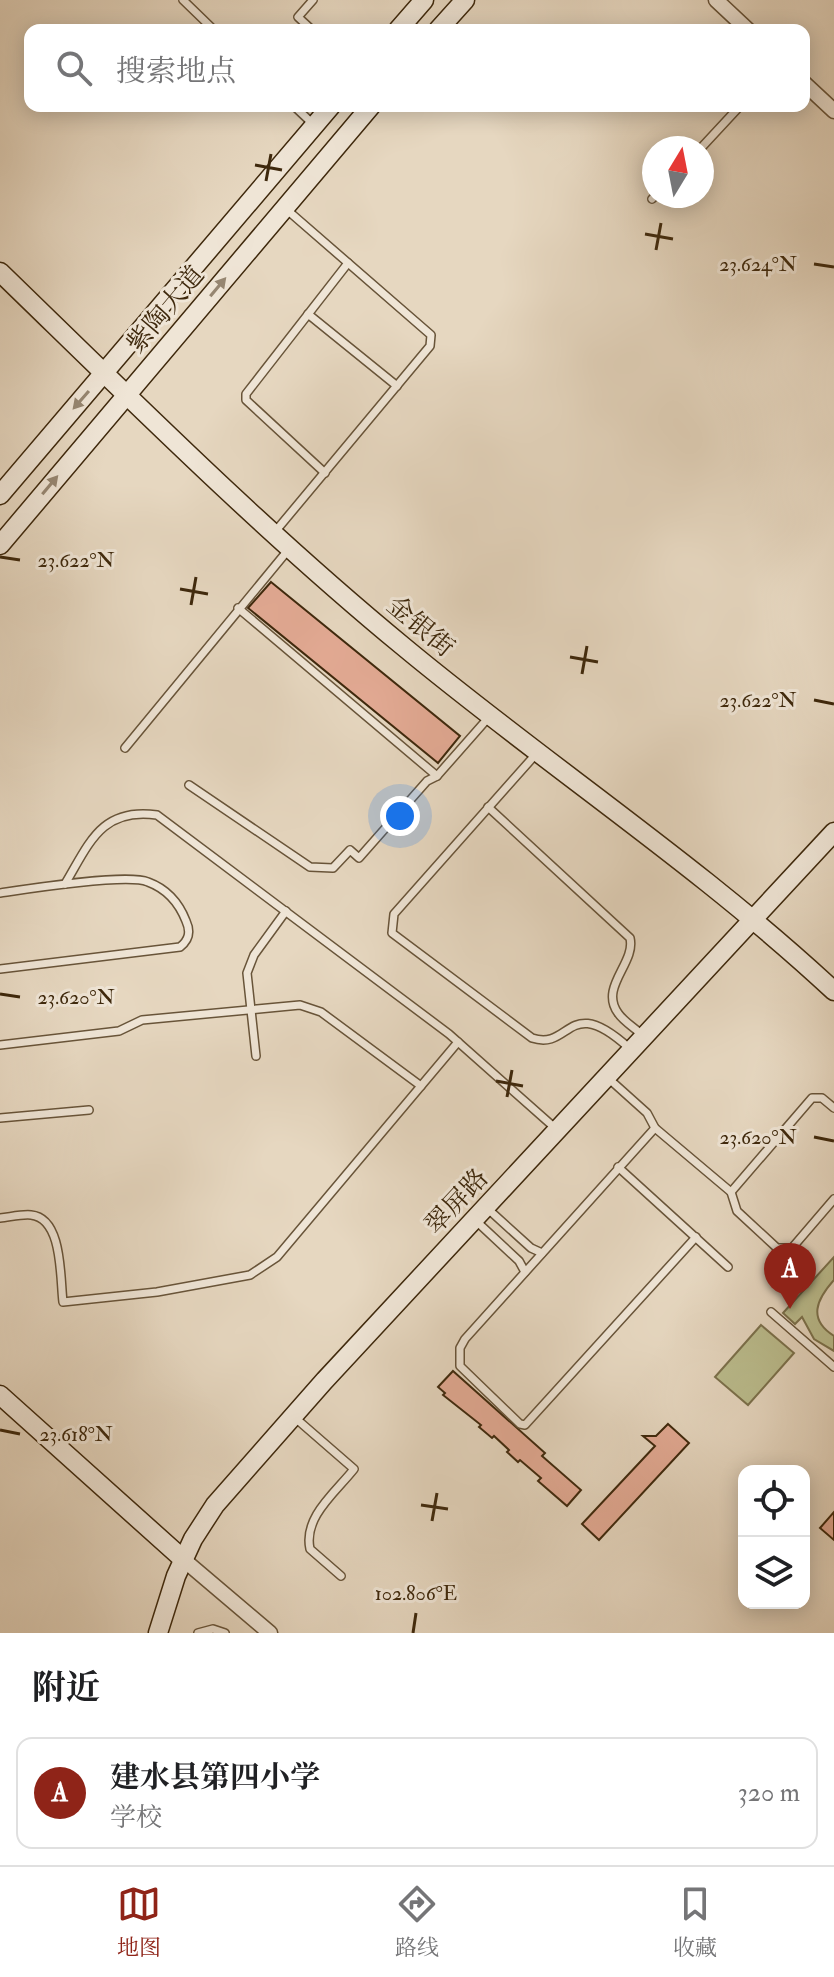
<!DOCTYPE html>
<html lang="zh">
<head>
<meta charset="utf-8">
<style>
	body { margin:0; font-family:"IM FELL Double Pica","Noto Serif SC",serif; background:#f6f6f6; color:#202124 }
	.controls { position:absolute; right:24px; bottom:24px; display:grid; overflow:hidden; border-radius:16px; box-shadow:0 4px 20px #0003 }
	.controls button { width:72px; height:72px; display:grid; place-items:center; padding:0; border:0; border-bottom:2px solid #e0e0e0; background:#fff; color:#202124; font:40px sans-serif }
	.compass { position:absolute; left:642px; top:136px; width:72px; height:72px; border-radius:50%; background:#fff; box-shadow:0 4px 20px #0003; rotate:10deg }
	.you { position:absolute; left:400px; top:816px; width:28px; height:28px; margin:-20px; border:6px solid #fff; border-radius:50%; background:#1a73e8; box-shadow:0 0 0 12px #1a73e833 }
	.badge { display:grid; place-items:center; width:52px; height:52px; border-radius:50%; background:#8f2418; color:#fff; font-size:26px; font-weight:700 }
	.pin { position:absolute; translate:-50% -66px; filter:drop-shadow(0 2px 4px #0008) }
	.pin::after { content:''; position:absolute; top:42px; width:28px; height:24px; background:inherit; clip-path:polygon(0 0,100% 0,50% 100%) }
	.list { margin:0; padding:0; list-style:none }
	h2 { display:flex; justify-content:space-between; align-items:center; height:104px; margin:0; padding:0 32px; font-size:34px }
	h2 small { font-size:26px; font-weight:400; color:#757577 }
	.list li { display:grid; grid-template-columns:52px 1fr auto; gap:24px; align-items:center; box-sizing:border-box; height:112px; margin:0 16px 16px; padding:0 16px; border:2px solid #e0e0e0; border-radius:16px }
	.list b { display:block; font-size:30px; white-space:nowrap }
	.list p { margin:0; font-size:26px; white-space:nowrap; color:#757577 }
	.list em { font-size:26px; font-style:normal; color:#757577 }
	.icon { flex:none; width:44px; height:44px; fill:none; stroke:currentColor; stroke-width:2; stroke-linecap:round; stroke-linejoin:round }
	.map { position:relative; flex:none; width:834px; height:1633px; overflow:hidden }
	.search { position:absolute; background:#fff; box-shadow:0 4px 20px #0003; left:24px; right:24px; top:24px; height:88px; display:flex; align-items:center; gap:20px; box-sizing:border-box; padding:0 28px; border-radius:16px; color:#757577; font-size:30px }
	.sheet { height:232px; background:#fff }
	nav { display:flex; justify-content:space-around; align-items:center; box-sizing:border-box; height:112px; border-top:2px solid #e0e0e0; background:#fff; font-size:22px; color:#757577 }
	nav a { display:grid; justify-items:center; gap:4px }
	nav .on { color:#8f2418 }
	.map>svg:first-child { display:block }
	.green { fill:#bbbd8e; stroke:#7c724d; stroke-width:2 }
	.building { fill:#e3aa94; stroke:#3e280c; stroke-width:2 }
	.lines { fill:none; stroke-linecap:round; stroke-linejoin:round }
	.lane-casing { stroke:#685439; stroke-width:10 }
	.street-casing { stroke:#685439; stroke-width:17 }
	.secondary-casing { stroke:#3e280c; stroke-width:21 }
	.lane { stroke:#efe5d6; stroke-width:7 }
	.street { stroke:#efe5d6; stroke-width:14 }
	.secondary { stroke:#efe5d6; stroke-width:18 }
	.oneway { fill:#968671 }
	.ticks { fill:none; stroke:#3e280c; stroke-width:3 }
	.labels { text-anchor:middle; stroke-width:6; stroke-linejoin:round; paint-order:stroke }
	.street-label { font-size:26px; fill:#3e280c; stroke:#efe5d6 }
	.ticks-label { font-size:20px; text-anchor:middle; fill:#3e280c; stroke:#efe5d6; stroke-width:6; stroke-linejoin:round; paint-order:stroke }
</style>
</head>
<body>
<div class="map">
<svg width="834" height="1633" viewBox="0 0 834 1633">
	<rect width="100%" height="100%" fill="#e6d7c0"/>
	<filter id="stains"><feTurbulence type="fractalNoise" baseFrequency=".0025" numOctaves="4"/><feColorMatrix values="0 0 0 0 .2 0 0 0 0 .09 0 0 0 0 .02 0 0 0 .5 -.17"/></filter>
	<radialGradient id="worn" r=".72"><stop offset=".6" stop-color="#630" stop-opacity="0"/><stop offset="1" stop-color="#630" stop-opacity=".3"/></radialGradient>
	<g class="green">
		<path d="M834 1257V1280C817 1299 807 1319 834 1336V1351L814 1339 802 1317 795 1324 783 1313Z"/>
		<path d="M761 1325 794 1353 748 1405 715 1377Z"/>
	</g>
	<g class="building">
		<path d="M271 582 460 736 438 763 248 608Z"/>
		<path d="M453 1371 545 1453 542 1456 581 1490 567 1506 538 1481 541 1478 520 1460 518 1462 507 1452 509 1450 494 1436 492 1438 479 1427 481 1425 443 1395 445 1393 438 1387Z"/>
		<path d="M668 1424 689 1443 599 1540 582 1524 655 1446 643 1436H656Z"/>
		<path d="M834 1512V1540L820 1528Z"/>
	</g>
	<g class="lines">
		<defs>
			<g id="lane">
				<path d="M183 0 214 30"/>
				<path d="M312 30 298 17 313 0"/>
				<path d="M294 106 313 124"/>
				<path d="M701 148 740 106"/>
				<path d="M652 199 655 196"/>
				<path d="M308 314 397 386"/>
				<path d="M325 473 246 400V394L348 263"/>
				<path d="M274 533 430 346 431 335 286 209"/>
				<path d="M238 608 437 776"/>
				<path d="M125 748 289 549"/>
				<path d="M536 754 394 914 392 933 532 1038C572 1051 567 992 629 1048"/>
				<path d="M189 785 310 867 333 868 350 850 359 858 427 781 437 776 489 717"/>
				<path d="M488 807 630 938C636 963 599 987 618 1013 623 1021 635 1028 642 1035"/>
				<path d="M65 884C89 844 101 807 157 815L449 1034 555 1128"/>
				<path d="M0 893C27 889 127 873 148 882 167 889 179 903 186 921 191 932 189 940 180 947L0 969"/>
				<path d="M0 1045 119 1031 142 1020 300 1005 321 1012 421 1086"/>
				<path d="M256 1056 247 973 254 955 286 911"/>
				<path d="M608 1078 647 1113 655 1128 731 1192 737 1211 777 1248H792L834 1199"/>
				<path d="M0 1118 89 1110"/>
				<path d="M655 1128 465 1339 460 1348V1366L520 1424 525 1425 696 1237"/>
				<path d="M618 1167 728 1267"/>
				<path d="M731 1192 812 1098H822L834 1108"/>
				<path d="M488 1209 531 1248 542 1253"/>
				<path d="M0 1218C10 1217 22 1214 31 1215 63 1218 60 1278 63 1302L157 1292 250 1275 277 1257 458 1042"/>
				<path d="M474 1219 519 1261 525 1272"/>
				<path d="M771 1312 834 1367"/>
				<path d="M293 1416 354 1469C336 1492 303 1517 310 1549L341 1576"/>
				<path d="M198 1633 213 1629 225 1633"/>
			</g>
			<g id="street">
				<path d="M716 0 748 30"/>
				<path d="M804 83 834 111"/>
				<path d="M184 1560 270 1633"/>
			</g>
			<g id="secondary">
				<path d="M398 30 424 0"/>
				<path d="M438 30 465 0"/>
				<path d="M0 272C132 400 262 530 404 647 545 764 700 866 834 991"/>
				<path d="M0 495 331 106"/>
				<path d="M0 545 371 106"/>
				<path d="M0 1395 184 1560"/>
				<path d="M158 1633 176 1576 193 1539 215 1505 325 1380 834 832"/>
			</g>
		</defs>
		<use href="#lane" class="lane-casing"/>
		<use href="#street" class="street-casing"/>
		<use href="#secondary" class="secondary-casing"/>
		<use href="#lane" class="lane"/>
		<use href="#street" class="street"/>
		<use href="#secondary" class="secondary"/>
	</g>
	<defs><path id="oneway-solid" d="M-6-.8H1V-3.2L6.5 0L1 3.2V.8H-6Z" transform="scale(2)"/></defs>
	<g class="oneway">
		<use href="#oneway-solid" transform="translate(218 287) rotate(-50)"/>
		<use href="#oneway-solid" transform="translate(81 400) rotate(131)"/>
		<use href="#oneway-solid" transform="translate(50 485) rotate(-50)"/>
	</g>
	<path class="ticks" d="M255 165 282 170M266 181 271 154M645 234 673 239M656 250 661 223M814 264 834 267M0 557 20 560M180 589 208 594M191 605 196 577M570 657 598 662M582 674 587 646M814 700 834 704M0 994 20 997M496 1081 523 1086M507 1097 512 1070M814 1137 834 1141M0 1430 20 1434M421 1505 448 1509M432 1521 437 1493M413 1633 416 1613"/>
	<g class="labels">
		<g class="street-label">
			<text transform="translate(165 309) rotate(-50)" y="9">紫陶大道</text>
			<text transform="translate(421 626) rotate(40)" y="9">金银街</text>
			<text transform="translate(456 1201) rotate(-47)" y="9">翠屏路</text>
		</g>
	</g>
	<g class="ticks-label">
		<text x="758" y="271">23.624°N</text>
		<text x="76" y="567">23.622°N</text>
		<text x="758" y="707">23.622°N</text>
		<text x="76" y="1004">23.620°N</text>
		<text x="758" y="1144">23.620°N</text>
		<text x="76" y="1441">23.618°N</text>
		<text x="416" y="1600">102.806°E</text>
	</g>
	<rect width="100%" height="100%" filter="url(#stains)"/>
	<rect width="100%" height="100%" fill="url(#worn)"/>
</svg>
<div class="controls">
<button><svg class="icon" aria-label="locate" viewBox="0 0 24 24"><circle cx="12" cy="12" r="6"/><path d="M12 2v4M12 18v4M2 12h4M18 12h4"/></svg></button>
<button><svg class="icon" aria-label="layers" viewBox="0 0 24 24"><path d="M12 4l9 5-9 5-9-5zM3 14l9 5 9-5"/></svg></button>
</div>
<svg class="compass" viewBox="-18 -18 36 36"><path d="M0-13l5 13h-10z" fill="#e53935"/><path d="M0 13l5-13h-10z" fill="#757577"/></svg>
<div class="you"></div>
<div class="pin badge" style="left:790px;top:1309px">A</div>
<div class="search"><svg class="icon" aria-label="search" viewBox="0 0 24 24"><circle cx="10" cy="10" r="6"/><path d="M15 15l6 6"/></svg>搜索地点</div>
</div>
<section class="sheet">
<h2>附近<small></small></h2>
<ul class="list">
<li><span class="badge">A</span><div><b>建水县第四小学</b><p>学校</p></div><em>320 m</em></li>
</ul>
</section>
<nav>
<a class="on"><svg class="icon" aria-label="map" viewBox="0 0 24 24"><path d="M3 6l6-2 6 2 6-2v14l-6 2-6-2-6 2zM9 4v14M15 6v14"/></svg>地图</a>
<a><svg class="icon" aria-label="directions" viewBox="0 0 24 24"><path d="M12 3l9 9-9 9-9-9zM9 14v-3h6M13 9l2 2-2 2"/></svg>路线</a>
<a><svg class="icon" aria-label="saved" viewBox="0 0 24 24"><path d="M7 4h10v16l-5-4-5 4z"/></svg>收藏</a>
</nav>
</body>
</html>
